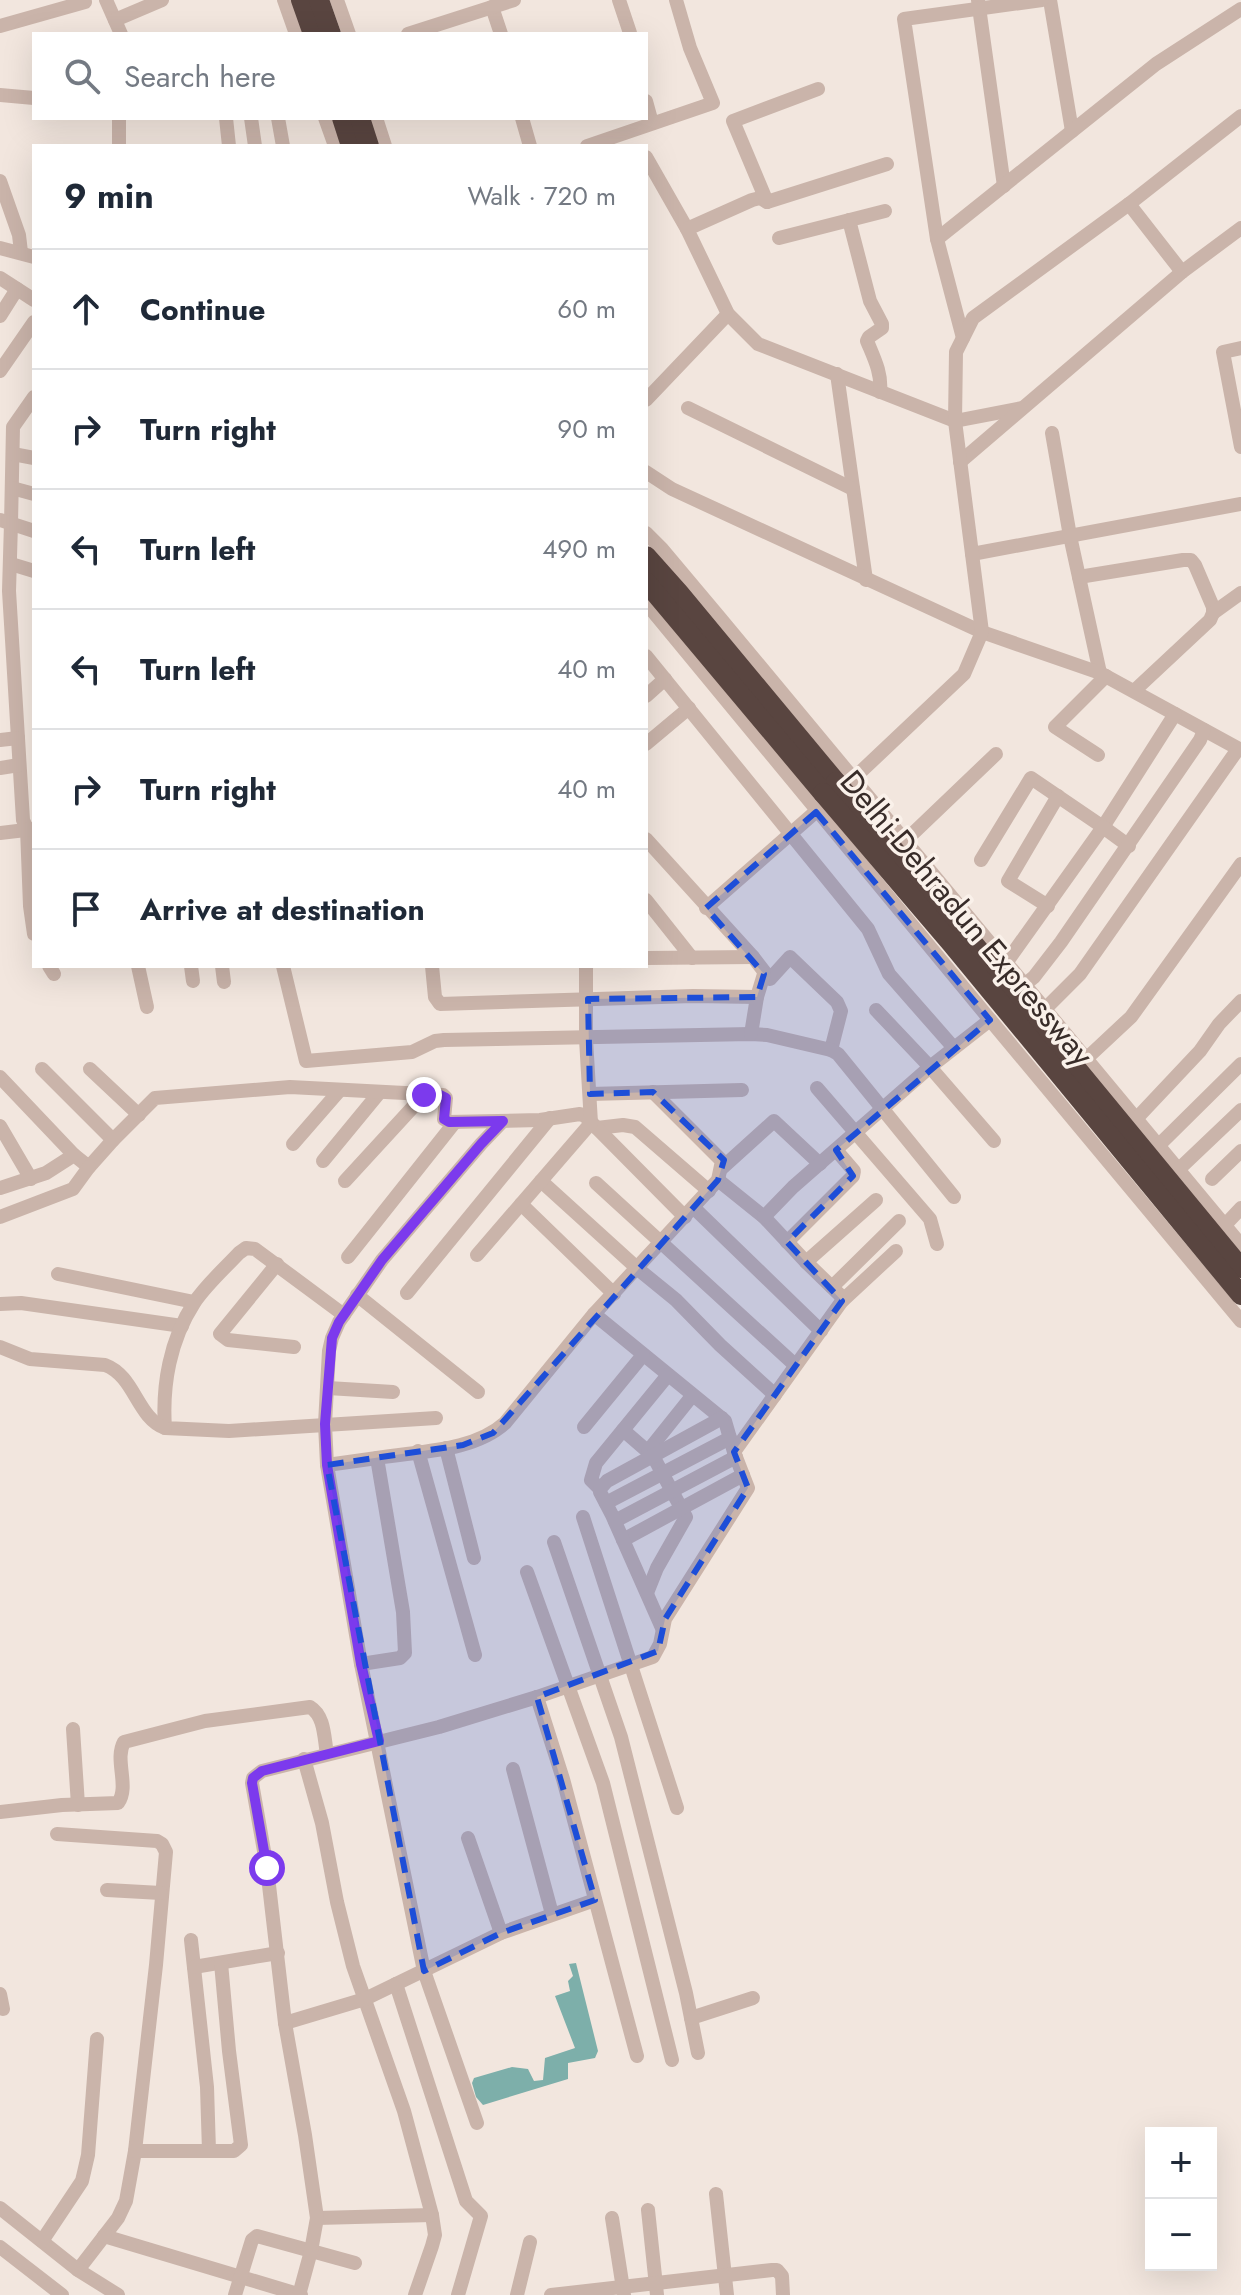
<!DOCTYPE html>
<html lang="en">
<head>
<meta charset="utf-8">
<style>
	body { margin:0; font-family:Jost,sans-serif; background:#f2f2f3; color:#1f2937 }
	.controls { position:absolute; right:24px; bottom:24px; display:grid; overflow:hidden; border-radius:0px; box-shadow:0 8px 32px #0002 }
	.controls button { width:72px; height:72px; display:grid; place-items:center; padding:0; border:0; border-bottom:2px solid #e0e1e3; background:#fff; color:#1f2937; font:40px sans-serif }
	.stop { position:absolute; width:24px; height:24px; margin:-18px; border:6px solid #7c3aed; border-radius:50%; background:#fff }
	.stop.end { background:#7c3aed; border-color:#fff; box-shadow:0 2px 8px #0008 }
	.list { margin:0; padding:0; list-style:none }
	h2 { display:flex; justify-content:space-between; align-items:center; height:104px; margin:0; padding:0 32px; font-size:34px }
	h2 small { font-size:26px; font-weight:400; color:#747a83 }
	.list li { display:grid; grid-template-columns:52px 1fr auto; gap:24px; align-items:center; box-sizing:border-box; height:120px; padding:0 32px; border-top:2px solid #e0e1e3 }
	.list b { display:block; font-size:30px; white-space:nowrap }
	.list em { font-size:26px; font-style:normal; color:#747a83 }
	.icon { flex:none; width:44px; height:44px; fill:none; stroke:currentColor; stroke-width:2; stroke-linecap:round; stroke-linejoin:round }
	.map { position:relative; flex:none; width:1241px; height:2295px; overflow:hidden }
	.search { position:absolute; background:#fff; box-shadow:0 8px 32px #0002; left:32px; top:32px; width:616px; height:88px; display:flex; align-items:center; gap:20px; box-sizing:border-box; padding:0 28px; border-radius:0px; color:#747a83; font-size:30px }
	.panel { position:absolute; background:#fff; box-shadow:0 8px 32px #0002; left:32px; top:144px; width:616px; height:824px; border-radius:0px }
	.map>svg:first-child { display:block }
	.water { fill:#7dafaa }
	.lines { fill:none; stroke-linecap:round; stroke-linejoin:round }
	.minor { stroke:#cab4aa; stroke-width:14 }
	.highway { stroke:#594540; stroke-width:20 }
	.highway-bridge { stroke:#594540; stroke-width:20 }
	.route { stroke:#7c3aed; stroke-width:10 }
	.marked { fill:#1d4ed8; fill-opacity:0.2; stroke:#1d4ed8; stroke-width:6; stroke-dasharray:16 10; stroke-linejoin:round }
	.labels { text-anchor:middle; stroke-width:7; stroke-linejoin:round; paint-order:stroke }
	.street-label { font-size:32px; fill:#382c29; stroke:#faf1ea }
</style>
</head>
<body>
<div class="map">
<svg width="1241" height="2295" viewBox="0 0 1241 2295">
	<rect width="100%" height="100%" fill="#f2e6de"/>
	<path class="water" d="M576 1963 598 2051 595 2058 568 2063V2079L483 2105 476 2097 472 2083 474 2078 512 2067 528 2069 534 2081 543 2080 545 2058 575 2048 555 1996 570 1991 568 1981 573 1976 569 1964Z"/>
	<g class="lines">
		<g class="minor">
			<path d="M106 0 121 34"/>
			<path d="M284 0 296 34"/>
			<path d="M337 0 349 34"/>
			<path d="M619 0 630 33"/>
			<path d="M978 0 1004 186"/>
			<path d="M1050 0 1072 131"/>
			<path d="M492 7 501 34"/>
			<path d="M115 20 162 0"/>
			<path d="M0 26 85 2"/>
			<path d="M408 34 514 0"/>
			<path d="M0 95 34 98"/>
			<path d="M646 101 652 123"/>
			<path d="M119 118V146"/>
			<path d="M226 118 229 146"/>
			<path d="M251 118 255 146"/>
			<path d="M278 118 283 146"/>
			<path d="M325 118 335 146"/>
			<path d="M376 118 385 146"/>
			<path d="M522 118 530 146"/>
			<path d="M587 146 713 103 690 48 676 0"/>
			<path d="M646 157 687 229"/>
			<path d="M887 164 767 202 760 198 752 200 687 229 728 314 758 344 955 421 1022 408"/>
			<path d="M0 181 19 235 21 252"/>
			<path d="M767 202 733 121 818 89"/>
			<path d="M1129 204 1182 272"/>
			<path d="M849 220 870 301 882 324V328L869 337 867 341C874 358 882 373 880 392"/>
			<path d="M779 238 885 211"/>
			<path d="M937 239 904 19 1042 0"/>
			<path d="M0 248 34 257"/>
			<path d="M0 278 34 300"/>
			<path d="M0 316 17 289"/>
			<path d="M963 338 937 239 1156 64 1241 9"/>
			<path d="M1241 348 1223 352 1241 447"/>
			<path d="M0 371 34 322"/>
			<path d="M837 374 866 580"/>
			<path d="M34 397 13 427 11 523 9 591 23 820 27 829 30 906 34 934"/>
			<path d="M646 400 728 314"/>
			<path d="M688 408 853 489"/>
			<path d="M1052 433 1070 536 1100 673"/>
			<path d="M13 454 34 458"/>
			<path d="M960 462 1182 272 1241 228"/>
			<path d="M646 472 672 489 982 632 1100 673 1241 750"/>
			<path d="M12 488 34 494"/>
			<path d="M0 520 34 531"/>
			<path d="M646 533 662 549 720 618 1241 1245"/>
			<path d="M972 554 1241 504"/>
			<path d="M11 564 34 571"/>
			<path d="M1079 577 1183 560H1191L1195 565 1213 607V613L1210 620 1134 691"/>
			<path d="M646 603C843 844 1042 1082 1241 1321"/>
			<path d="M1213 613 1241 593"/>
			<path d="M646 656 868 929 889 974 954 1048"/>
			<path d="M646 696 665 679"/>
			<path d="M0 740 18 738"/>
			<path d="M646 744 689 708"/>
			<path d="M1098 755 1055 727 1106 676"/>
			<path d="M0 768 19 765"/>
			<path d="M0 833 34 829"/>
			<path d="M646 839 753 957 770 979 790 957 837 1002 841 1011 831 1050"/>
			<path d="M905 841 996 754"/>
			<path d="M981 860 1031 778 1103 827 1175 714"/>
			<path d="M646 900 692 958"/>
			<path d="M1048 906 1008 881 1058 796"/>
			<path d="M706 908 853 779 964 674 982 632 955 421 956 352 973 318 1129 204 1241 116"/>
			<path d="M646 958 753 957"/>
			<path d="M1006 963 1103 827 1129 846"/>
			<path d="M49 966 54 974"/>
			<path d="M138 966 147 1007"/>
			<path d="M191 966 193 981"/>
			<path d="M222 966 224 982"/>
			<path d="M283 966 306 1061 412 1052 435 1041 444 1040 751 1034 767 1035 831 1050 838 1054 954 1197"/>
			<path d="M432 966 435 997 440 1004 693 996 757 997"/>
			<path d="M1024 985 1034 977 1061 942 1200 740 1204 730"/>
			<path d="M1045 1009 1080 974 1238 749"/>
			<path d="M876 1010 930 1067 994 1141"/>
			<path d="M751 1034 757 997 764 974"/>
			<path d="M1086 1059 1131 1017 1241 864"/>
			<path d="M42 1069 113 1140"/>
			<path d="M90 1069 139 1115"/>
			<path d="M0 1077 74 1155"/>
			<path d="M817 1088 930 1219 937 1244"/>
			<path d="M590 1094 742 1090"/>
			<path d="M1136 1119 1200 1051 1219 1024 1241 1001"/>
			<path d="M0 1126 31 1179"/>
			<path d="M597 1128 623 1125 635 1127 709 1191"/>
			<path d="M293 1144 340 1090"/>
			<path d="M1158 1146 1241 1064"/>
			<path d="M323 1161 379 1093"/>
			<path d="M722 1168 774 1121 820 1164"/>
			<path d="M1178 1170 1241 1110"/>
			<path d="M1212 1179 1241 1151"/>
			<path d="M718 1180 764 1217 806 1262 842 1297V1301"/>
			<path d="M345 1181 424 1095"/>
			<path d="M541 1181 638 1269 676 1300 720 1345 775 1395"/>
			<path d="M596 1183 795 1365"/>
			<path d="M0 1188 46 1173 74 1155 89 1167 113 1140 155 1098 290 1087 443 1095 446 1098 444 1119 449 1122 540 1120 580 1114 585 1116 685 1217"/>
			<path d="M521 1204 614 1294"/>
			<path d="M694 1208 821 1331"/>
			<path d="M0 1217 73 1189 89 1167"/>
			<path d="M764 1217 793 1187 930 1067 990 1020"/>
			<path d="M1225 1225 1241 1208"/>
			<path d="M787 1242 853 1176 854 1171 836 1150"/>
			<path d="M477 1255 591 1123 586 1039V966"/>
			<path d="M348 1257 455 1122"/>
			<path d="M806 1262 876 1200"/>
			<path d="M277 1264 220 1334 228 1340 294 1347"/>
			<path d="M58 1274 194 1302"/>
			<path d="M832 1287 899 1221"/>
			<path d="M407 1293 550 1118"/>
			<path d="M357 1295 478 1392"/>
			<path d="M0 1304 21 1303 182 1326"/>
			<path d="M594 1314 725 1421 734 1452"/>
			<path d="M344 1315 255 1249 246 1248 239 1253C224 1269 206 1285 194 1303 170 1340 162 1385 165 1428L229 1431 436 1418"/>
			<path d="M0 1347 30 1359 105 1365C135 1376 137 1418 165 1428"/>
			<path d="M328 1388 393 1392"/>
			<path d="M584 1427 643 1355"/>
			<path d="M623 1430 653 1456 686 1517 657 1568 647 1593"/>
			<path d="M446 1448 474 1558"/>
			<path d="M418 1451 475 1655"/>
			<path d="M648 1451 692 1396"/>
			<path d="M377 1458C418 1451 473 1452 505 1423L594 1314 718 1180 722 1161 653 1092"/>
			<path d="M327 1465 377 1458 403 1612 405 1653 400 1658 361 1664"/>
			<path d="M600 1489 591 1480 596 1463 668 1375"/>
			<path d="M606 1503 730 1438"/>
			<path d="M583 1517 677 1808"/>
			<path d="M615 1521 736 1457"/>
			<path d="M623 1540 743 1475"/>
			<path d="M554 1542 621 1737 686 1993 698 2053"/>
			<path d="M527 1572 603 1783 672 2060"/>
			<path d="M662 1628 612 1515 600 1492V1489L607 1481 722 1418"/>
			<path d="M537 1697 563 1779 637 2056"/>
			<path d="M73 1729 78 1805"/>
			<path d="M304 1759 322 1823 337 1902 353 1966 404 2111 432 2215 435 2235 432 2246 415 2295"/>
			<path d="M513 1769 552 1914"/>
			<path d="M0 1812 62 1805 118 1803C130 1786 114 1760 124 1742L205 1721 310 1707C325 1716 324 1738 327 1754"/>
			<path d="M57 1834 157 1841 162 1844 166 1852 156 1965 135 2151 126 2201 118 2218 78 2270"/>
			<path d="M468 1838 501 1933"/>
			<path d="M107 1890 161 1893"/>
			<path d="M191 1940 207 2087 209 2151"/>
			<path d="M194 1967 278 1953"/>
			<path d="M396 1984 466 2201 481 2216 458 2295"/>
			<path d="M0 1994 3 2009"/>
			<path d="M691 2018 753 1998"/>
			<path d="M285 2023 365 1999 501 1933 595 1900"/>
			<path d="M477 2123 424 1971 361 1664 327 1465 325 1424 329 1351 332 1338 339 1322 382 1260 481 1144 503 1121"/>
			<path d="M135 2151H234L241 2145 229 2051 221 1963"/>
			<path d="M716 2194 727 2295"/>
			<path d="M0 2208 78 2270 118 2295"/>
			<path d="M648 2210 657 2295"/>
			<path d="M317 2218 432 2215"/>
			<path d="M612 2218 624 2295"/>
			<path d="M104 2236 301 2295"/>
			<path d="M42 2241 82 2181 88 2155 97 2039"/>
			<path d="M0 2247 62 2295"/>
			<path d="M235 2295 252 2240 257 2236 355 2263"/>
			<path d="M299 2295 311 2251 317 2218 305 2135 285 2023 267 1868 252 1783 253 1778 262 1771 439 1727 537 1697 653 1657 660 1644 665 1619 748 1488 734 1452 842 1301 896 1251"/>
			<path d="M517 2295 530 2242"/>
			<path d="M551 2295 772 2270H777L782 2276 783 2295"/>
		</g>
		<g class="highway">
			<path d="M301 0 313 34"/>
			<path d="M319 0 331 34"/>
			<path d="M342 118 351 146"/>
			<path d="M360 118 369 146"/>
			<path d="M646 556 679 593 836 782"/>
			<path d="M646 582 823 793"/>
		</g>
		<g class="highway-bridge">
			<path d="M836 782 964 932 1241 1268"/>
			<path d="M823 793 951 943 1241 1295"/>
		</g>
	</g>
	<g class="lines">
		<path class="route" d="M267 1868 252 1783 253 1778 262 1771 379 1741 361 1664 327 1465 325 1424 332 1338 339 1322 382 1260 481 1144 503 1121 449 1122 444 1119 446 1098 438 1094 424 1095"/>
	</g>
	<path class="marked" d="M816 812 990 1020 836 1150 853 1176 787 1242 842 1301 734 1452 748 1488 665 1619 658 1651 537 1697 595 1900 501 1933 424 1971 327 1465 463 1445 493 1433 718 1180 724 1160 653 1092 590 1094 588 999 757 997 764 974 706 908Z"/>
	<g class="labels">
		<g class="street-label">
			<text transform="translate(967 918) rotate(50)" y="11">Delhi-Dehradun Expressway</text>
		</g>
	</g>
</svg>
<div class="controls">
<button>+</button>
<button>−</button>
</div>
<div class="stop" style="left:267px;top:1868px"></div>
<div class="stop end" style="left:424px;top:1095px"></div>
<div class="search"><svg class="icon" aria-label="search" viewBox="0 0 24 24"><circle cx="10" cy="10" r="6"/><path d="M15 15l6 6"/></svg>Search here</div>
<section class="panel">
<h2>9 min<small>Walk · 720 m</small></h2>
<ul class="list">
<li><svg class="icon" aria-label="ahead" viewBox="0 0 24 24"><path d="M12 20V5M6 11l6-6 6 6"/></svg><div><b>Continue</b></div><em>60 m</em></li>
<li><svg class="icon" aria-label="right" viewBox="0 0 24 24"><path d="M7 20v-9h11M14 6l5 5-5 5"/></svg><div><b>Turn right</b></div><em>90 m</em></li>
<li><svg class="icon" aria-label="left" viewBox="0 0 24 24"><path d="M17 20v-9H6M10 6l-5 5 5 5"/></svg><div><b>Turn left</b></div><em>490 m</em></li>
<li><svg class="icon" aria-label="left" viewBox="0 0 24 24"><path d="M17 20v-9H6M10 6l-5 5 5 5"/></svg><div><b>Turn left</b></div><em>40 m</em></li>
<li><svg class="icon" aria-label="right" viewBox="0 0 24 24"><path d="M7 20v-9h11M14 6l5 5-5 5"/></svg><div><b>Turn right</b></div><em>40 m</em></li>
<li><svg class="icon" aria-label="arrive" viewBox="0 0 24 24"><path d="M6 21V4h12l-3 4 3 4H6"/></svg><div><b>Arrive at destination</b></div></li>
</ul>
</section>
</div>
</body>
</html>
